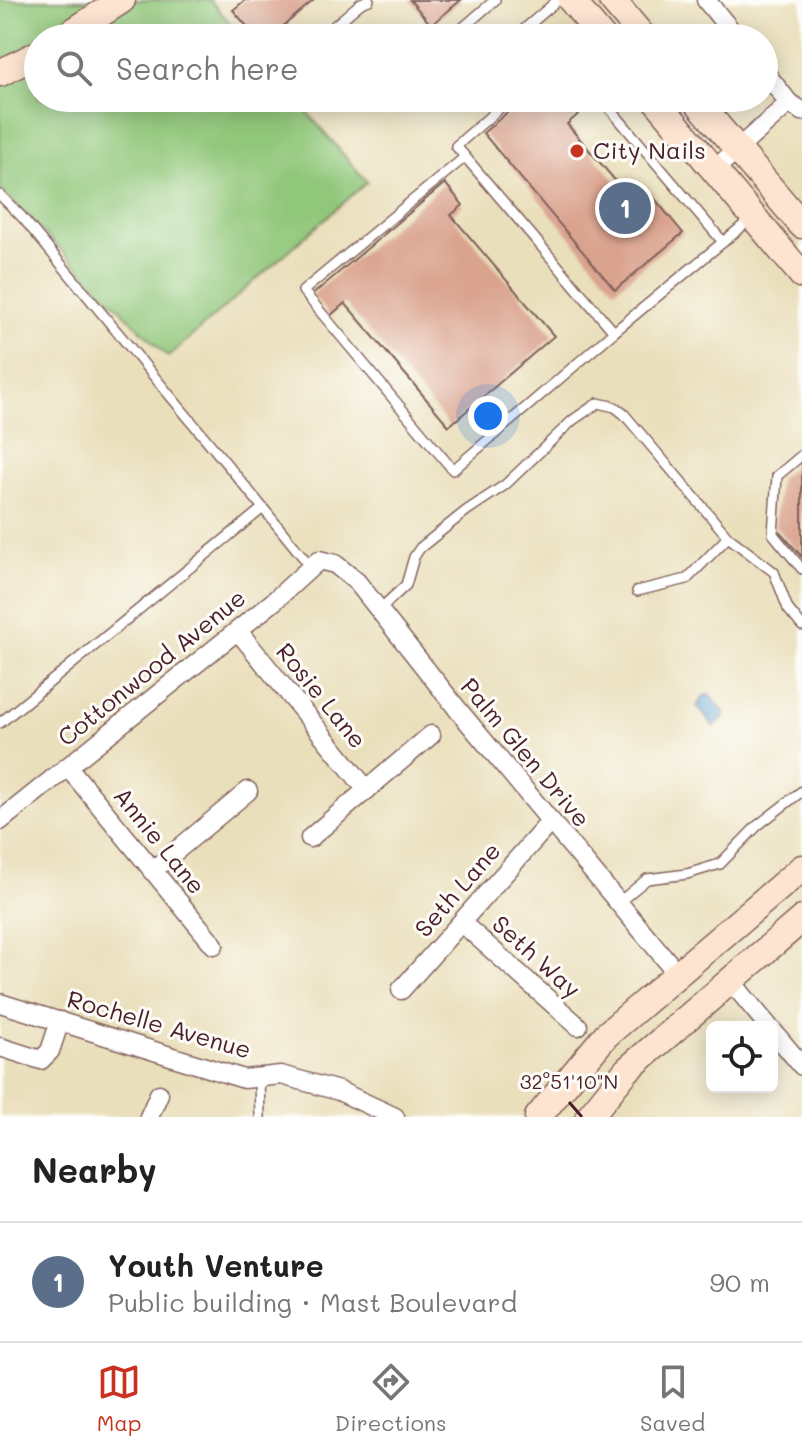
<!DOCTYPE html>
<html lang="en">
<head>
<meta charset="utf-8">
<style>
	body { margin:0; font-family:Mali,sans-serif; background:#f2f2f2; color:#222 }
	.controls { position:absolute; right:24px; bottom:24px; display:grid; overflow:hidden; border-radius:12px; box-shadow:0 4px 20px #0003 }
	.controls button { width:72px; height:72px; display:grid; place-items:center; padding:0; border:0; border-bottom:2px solid #e0e0e0; background:#fff; color:#222; font:40px sans-serif }
	.you { position:absolute; left:488px; top:416px; width:28px; height:28px; margin:-20px; border:6px solid #fff; border-radius:50%; background:#1a73e8; box-shadow:0 0 0 12px #1a73e833 }
	.badge { display:grid; place-items:center; width:52px; height:52px; border-radius:50%; background:#c8321e; color:#fff; font-size:26px; font-weight:700 }
	.pin { position:absolute; translate:-50% -50%; border:4px solid #fff; box-shadow:0 2px 8px #0006 }
	.list { margin:0; padding:0; list-style:none }
	h2 { display:flex; justify-content:space-between; align-items:center; height:104px; margin:0; padding:0 32px; font-size:34px }
	h2 small { font-size:26px; font-weight:400; color:#767676 }
	.list li { display:grid; grid-template-columns:52px 1fr auto; gap:24px; align-items:center; box-sizing:border-box; height:120px; padding:0 32px; border-top:2px solid #e0e0e0 }
	.list b { display:block; font-size:30px; white-space:nowrap }
	.list p { margin:0; font-size:26px; white-space:nowrap; color:#767676 }
	.list em { font-size:26px; font-style:normal; color:#767676 }
	.icon { flex:none; width:44px; height:44px; fill:none; stroke:currentColor; stroke-width:2; stroke-linecap:round; stroke-linejoin:round }
	.map { position:relative; flex:none; width:802px; height:1117px; overflow:hidden }
	.search { position:absolute; background:#fff; box-shadow:0 4px 20px #0003; left:24px; right:24px; top:24px; height:88px; display:flex; align-items:center; gap:20px; box-sizing:border-box; padding:0 28px; border-radius:44px; color:#767676; font-size:30px }
	.sheet { height:224px; background:#fff }
	nav { display:flex; justify-content:space-around; align-items:center; box-sizing:border-box; height:112px; border-top:2px solid #e0e0e0; background:#fff; font-size:22px; color:#767676 }
	nav a { display:grid; justify-items:center; gap:4px }
	nav .on { color:#c8321e }
	.map>svg:first-child { display:block }
	.green { fill:#91c77a; stroke:#6e7352; stroke-width:2 }
	.water { fill:#59a1d0; stroke:#52607e; stroke-width:2 }
	.building { fill:#daa38e }
	.lines { fill:none; stroke-linecap:round; stroke-linejoin:round }
	.lane-casing { stroke:#82625d; stroke-width:12 }
	.street-casing { stroke:#82625d; stroke-width:21 }
	.secondary-casing { stroke:#82625d; stroke-width:29 }
	.lane { stroke:#fff; stroke-width:9 }
	.street { stroke:#fff; stroke-width:18 }
	.secondary { stroke:#fde4d1; stroke-width:26 }
	.ticks { fill:none; stroke:#4a1f2b; stroke-width:3 }
	.poi-dot { fill:#c8321e; stroke:#fdfcf7; stroke-width:3 }
	.labels { text-anchor:middle; stroke-width:6; stroke-linejoin:round; paint-order:stroke }
	.poi-label { font-size:24px; fill:#4a1f2b; stroke:#fdfcf7; text-anchor:start }
	.street-label { font-size:24px; fill:#4a1f2b; stroke:#fdfcf7 }
	.ticks-label { font-size:20px; text-anchor:middle; fill:#4a1f2b; stroke:#fdfcf7; stroke-width:6; stroke-linejoin:round; paint-order:stroke }
</style>
</head>
<body>
<div class="map">
<svg width="802" height="1117" viewBox="0 0 802 1117">
	<rect width="100%" height="100%" fill="#fdfcf7"/>
	<filter id="ink" filterUnits="userSpaceOnUse"><feTurbulence type="fractalNoise" baseFrequency=".0125" numOctaves="2"/><feDisplacementMap in="SourceGraphic" scale="16" xChannelSelector="R" yChannelSelector="G"/><feConvolveMatrix kernelMatrix="1 2 1 2 8 2 1 2 1" color-interpolation-filters="sRGB"/></filter>
	<filter id="wash" filterUnits="userSpaceOnUse"><feTurbulence type="fractalNoise" baseFrequency=".006" numOctaves="4" result="noise"/><feDisplacementMap in="SourceGraphic" scale="32" xChannelSelector="R" yChannelSelector="G"/><feGaussianBlur stdDeviation="1.8" result="paint"/><feColorMatrix in="noise" values="0 0 0 0 0 0 0 0 0 0 0 0 0 0 0 0 0 1.4 0 .05"/><feComposite in="paint" operator="in"/></filter>
	<g filter="url(#wash)">
		<rect width="100%" height="100%" fill="#eadfbb"/>
		<path class="green" d="M0 0H210L243 38H38V98H295L367 182 168 357 0 189Z"/>
		<path class="water" d="M705 695H710L724 712V717L714 727 697 706Z"/>
		<g id="blocks">
			<g class="building">
				<path d="M245 0H314L269 38H257L233 10Z"/>
				<path d="M410 0H461L431 25Z"/>
				<path d="M524 98H569L581 112 567 124 636 205 650 193 683 233 615 290 483 133Z"/>
				<path d="M445 183 463 205 451 215 554 336 449 426 345 303 330 316 312 295Z"/>
				<path d="M802 461V557L775 526 779 479Z"/>
			</g>
		</g>
	</g>
	<g filter="url(#ink)">
		<use href="#blocks" fill-opacity="0" stroke="#82625d" stroke-width="2"/>
		<g class="lines">
			<defs>
				<g id="lane">
					<path d="M320 38 361 3 369 0"/>
					<path d="M451 38 495 0"/>
					<path d="M514 38 558 0"/>
					<path d="M511 98 456 146 614 332 751 219"/>
					<path d="M601 98 723 242"/>
					<path d="M465 157 303 291 453 470 614 332"/>
					<path d="M0 195 22 217 263 508"/>
					<path d="M802 455 777 476 773 534 802 569"/>
					<path d="M637 591 687 579 728 537"/>
					<path d="M379 610 406 585 414 557 420 548 466 511 505 485 573 420 598 403 615 407 624 414 728 537 774 572 788 609 802 626"/>
					<path d="M0 723 263 508 311 567"/>
					<path d="M618 903 647 879 687 874 720 864 757 826 802 791"/>
					<path d="M259 1077 260 1117"/>
				</g>
				<g id="street">
					<path d="M706 0 737 38"/>
					<path d="M764 71 789 103"/>
					<path d="M714 170 789 103 802 111"/>
					<path d="M238 631 367 790"/>
					<path d="M68 767 214 945"/>
					<path d="M0 821 273 602 319 560 335 564 357 582 459 711 677 973"/>
					<path d="M310 838 431 735"/>
					<path d="M152 871 248 791"/>
					<path d="M462 923 578 1026"/>
					<path d="M730 980 769 1027"/>
					<path d="M401 990 551 821"/>
					<path d="M0 1003 244 1079 281 1075 339 1091 395 1117"/>
					<path d="M772 1030 802 1066"/>
					<path d="M0 1047 41 1060 50 1051 60 1021"/>
					<path d="M149 1117 159 1094"/>
				</g>
				<g id="secondary">
					<path d="M571 0 603 38"/>
					<path d="M612 0 644 38"/>
					<path d="M63 38 122 0"/>
					<path d="M0 73 38 54"/>
					<path d="M654 98 802 275"/>
					<path d="M694 98 802 225"/>
					<path d="M538 1117 606 1035 802 868"/>
					<path d="M589 1117 627 1070 802 919"/>
				</g>
			</defs>
			<use href="#lane" class="lane-casing"/>
			<use href="#street" class="street-casing"/>
			<use href="#secondary" class="secondary-casing"/>
			<use href="#lane" class="lane"/>
			<use href="#street" class="street"/>
			<use href="#secondary" class="secondary"/>
		</g>
	</g>
	<path class="ticks" d="M569 1102 582 1117"/>
	<circle class="poi-dot" cx="577" cy="151" r="8"/>
	<g class="labels">
		<g class="poi-label">
			<text x="593" y="159">City Nails</text>
		</g>
		<g class="street-label">
			<text transform="translate(152 668) rotate(-39)" y="8">Cottonwood Avenue</text>
			<text transform="translate(321 696) rotate(51)" y="8">Rosie Lane</text>
			<text transform="translate(525 753) rotate(50)" y="8">Palm Glen Drive</text>
			<text transform="translate(159 841) rotate(51)" y="8">Annie Lane</text>
			<text transform="translate(458 890) rotate(-49)" y="8">Seth Lane</text>
			<text transform="translate(536 957) rotate(42)" y="8">Seth Way</text>
			<text transform="translate(159 1025) rotate(16)" y="8">Rochelle Avenue</text>
		</g>
	</g>
	<g class="ticks-label">
		<text x="569" y="1089">32°51'10"N</text>
	</g>
</svg>
<div class="controls">
<button><svg class="icon" aria-label="locate" viewBox="0 0 24 24"><circle cx="12" cy="12" r="6"/><path d="M12 2v4M12 18v4M2 12h4M18 12h4"/></svg></button>
</div>
<div class="you"></div>
<div class="pin badge" style="left:625px;top:208px;background:#5c6f8a">1</div>
<div class="search"><svg class="icon" aria-label="search" viewBox="0 0 24 24"><circle cx="10" cy="10" r="6"/><path d="M15 15l6 6"/></svg>Search here</div>
</div>
<section class="sheet">
<h2>Nearby<small></small></h2>
<ul class="list">
<li><span class="badge" style="background:#5c6f8a">1</span><div><b>Youth Venture</b><p>Public building · Mast Boulevard</p></div><em>90 m</em></li>
</ul>
</section>
<nav>
<a class="on"><svg class="icon" aria-label="map" viewBox="0 0 24 24"><path d="M3 6l6-2 6 2 6-2v14l-6 2-6-2-6 2zM9 4v14M15 6v14"/></svg>Map</a>
<a><svg class="icon" aria-label="directions" viewBox="0 0 24 24"><path d="M12 3l9 9-9 9-9-9zM9 14v-3h6M13 9l2 2-2 2"/></svg>Directions</a>
<a><svg class="icon" aria-label="saved" viewBox="0 0 24 24"><path d="M7 4h10v16l-5-4-5 4z"/></svg>Saved</a>
</nav>
</body>
</html>
